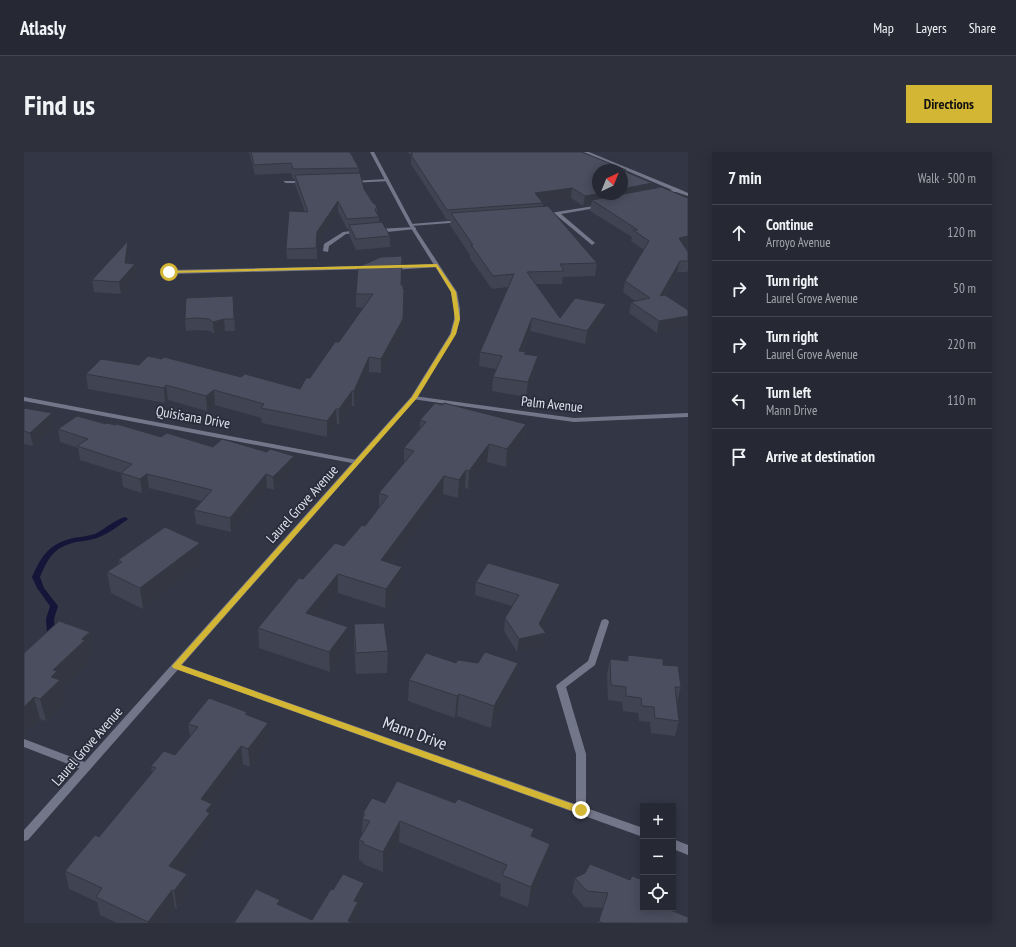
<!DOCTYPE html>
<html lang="en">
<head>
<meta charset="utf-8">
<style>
	body { margin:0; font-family:"PT Sans Narrow",sans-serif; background:#2e303c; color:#f1f3f6 }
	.controls { position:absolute; right:12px; bottom:12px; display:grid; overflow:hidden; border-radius:0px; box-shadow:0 2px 10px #0003 }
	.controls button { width:36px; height:36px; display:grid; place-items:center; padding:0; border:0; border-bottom:1px solid #42444f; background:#262834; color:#f1f3f6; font:20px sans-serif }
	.compass { position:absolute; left:568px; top:12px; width:36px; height:36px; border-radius:50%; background:#262834; box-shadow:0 2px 10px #0003; rotate:43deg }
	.stop { position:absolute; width:12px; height:12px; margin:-9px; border:3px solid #d4b635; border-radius:50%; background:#fff }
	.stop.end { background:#d4b635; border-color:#fff; box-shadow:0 1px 4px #0008 }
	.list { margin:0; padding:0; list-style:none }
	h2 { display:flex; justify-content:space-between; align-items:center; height:52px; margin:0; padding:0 16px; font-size:17px }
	h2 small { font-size:13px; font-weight:400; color:#a4a6ac }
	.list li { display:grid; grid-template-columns:26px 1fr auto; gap:12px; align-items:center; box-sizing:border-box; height:56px; padding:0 16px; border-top:1px solid #42444f }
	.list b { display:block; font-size:15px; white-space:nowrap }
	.list p { margin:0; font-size:13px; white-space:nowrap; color:#a4a6ac }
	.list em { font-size:13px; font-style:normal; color:#a4a6ac }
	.icon { flex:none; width:22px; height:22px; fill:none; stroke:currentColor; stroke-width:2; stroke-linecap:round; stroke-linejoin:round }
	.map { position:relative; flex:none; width:664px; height:771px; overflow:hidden; border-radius:0px }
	header { display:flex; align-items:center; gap:24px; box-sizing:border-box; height:56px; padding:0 20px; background:#262834; border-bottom:1px solid #42444f }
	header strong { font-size:19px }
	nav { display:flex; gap:22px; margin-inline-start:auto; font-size:14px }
	.intro { display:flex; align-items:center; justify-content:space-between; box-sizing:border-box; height:96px; padding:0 24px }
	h1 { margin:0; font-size:28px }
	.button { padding:10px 18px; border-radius:0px; background:#d4b635; color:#111; font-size:14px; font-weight:700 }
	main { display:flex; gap:24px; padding:0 24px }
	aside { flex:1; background:#262834; border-radius:0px; box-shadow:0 2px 10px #0003 }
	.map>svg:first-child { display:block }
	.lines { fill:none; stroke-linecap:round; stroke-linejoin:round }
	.stream { fill:#131638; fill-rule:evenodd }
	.service { fill:#727689; fill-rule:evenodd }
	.minor { fill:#727689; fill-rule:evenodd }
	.tertiary { fill:#727689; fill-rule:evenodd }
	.wall { fill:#404351 }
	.shaded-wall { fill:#343742 }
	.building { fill:#4a4e5e; stroke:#343742 }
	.route { fill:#d4b635 }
	.labels { text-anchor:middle; stroke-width:3.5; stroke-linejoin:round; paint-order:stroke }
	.street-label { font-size:14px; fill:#e1e3ed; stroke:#292c3b }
	.near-street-label { font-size:17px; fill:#e1e3ed; stroke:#292c3b }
</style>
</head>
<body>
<header>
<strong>Atlasly</strong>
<nav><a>Map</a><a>Layers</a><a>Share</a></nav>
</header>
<div class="intro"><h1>Find us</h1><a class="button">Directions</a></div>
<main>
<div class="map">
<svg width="664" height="771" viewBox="0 0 664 771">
	<rect width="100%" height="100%" fill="#333645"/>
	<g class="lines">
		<path class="stream" d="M101 365 104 367 103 368C94 374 84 382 73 386 67 388 59 389 52 390 30 395 24 406 16 425L20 436 34 454 30 467 31 480 28 487H22L21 485 23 480 22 467 26 454 13 436 8 425C18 403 25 392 49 386 56 385 64 384 71 382 81 377 90 368 101 365Z"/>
		<g class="service">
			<path d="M363 27 365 28V29L328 31 326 30 328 29Z"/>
			<path d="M260 29H280L282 30 280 31H262L260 30Z"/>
			<path d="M390 75 392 76V77L353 81 350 79 353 77Z"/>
			<path d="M335 78 338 80 337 81 322 82 305 94 304 100 299 99 300 92 319 80Z"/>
			<path d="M413 112 415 113V115L368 118 365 116 368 114Z"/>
			<path d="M344 114 346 115V117L145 122 142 120 145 118Z"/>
			<path d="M581 467 584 468 585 470 571 513 542 535 562 602V658L561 661 557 662 553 661 552 658V602L532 534 534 532 564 509 577 470 578 468Z"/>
			<path d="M0 587 66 612 67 615 66 618 62 619 0 595Z"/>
		</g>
		<g class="minor">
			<path d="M559 0H565L655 37 664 41V44L652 40 636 43V41L648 38Z"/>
			<path d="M576 53 578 54V55L537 62 570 90 571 91 568 93 532 63 520 64 518 63 520 62Z"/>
			<path d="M437 68H439V70L387 74 385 73 387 72Z"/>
			<path d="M390 244 550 266 664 261V265L550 270 388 247V245Z"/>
			<path d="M0 245 333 308 337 310 333 312 0 249Z"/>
			<path d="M152 511 619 676V685L149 516 147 514 149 512Z"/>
			<path d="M649 687 664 693V703L649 697Z"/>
		</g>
		<path class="tertiary" d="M346 0H350L389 73 433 140 436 157V167L432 182 392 247 4 688 0 689V678L387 245 426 182 430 167V157L427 140 385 73Z"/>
	</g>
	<g class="wall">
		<path d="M225 0H326L335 16V22L340 37 349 51 353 54V61L355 65V70L366 84V95L332 98 325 83V77H323L314 59 293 91V107H263L262 97 281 60 271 32V27H269L267 21 231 23Z"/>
		<path d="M384 0H558L602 18V20L628 31 627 37 664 100V118L663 120H653L641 143 633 181 605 161 607 150 611 149 599 140 601 129 620 98 607 89 608 85 566 59 567 53 559 54 547 46 518 50 519 51V55L573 111 571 124 539 125 538 132H512L536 166 582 152 580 166 561 192 506 179 499 199 501 202 514 204 512 218 502 245 468 239 469 225 472 217 455 214 456 200 484 135 468 137 446 106V103L426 73 427 68H423L387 12V4Z"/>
		<path d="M104 89 105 100 104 112H111L113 124 97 142 70 140 68 128Z"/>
		<path d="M377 133 379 137V181L357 221 345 220 330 254H328L315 272H313L303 285 238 271 237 266 191 253 183 259 144 248 141 251 64 237 62 222 115 213 217 225 276 237 286 226 315 190 339 156 332 155V142Z"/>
		<path d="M209 144 211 179H201L190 182 186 179 174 178 162 179 161 167Z"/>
		<path d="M0 256 30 274 9 294 0 292Z"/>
		<path d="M396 268 502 272 500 289 482 315 463 310 444 337 441 336 434 346 419 342 368 412 378 415V435L361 456 314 441 295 465 324 475V495L306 520 235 496 234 476 279 427 320 394 341 374 355 355V341L380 311V296L396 276Z"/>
		<path d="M82 272 91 273 137 285 189 295 270 318 250 338 243 336 207 380 172 372 170 358 178 349 125 336 118 341 99 335 97 321 56 308 54 296 36 290 34 277Z"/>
		<path d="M94 408 178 411 119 457 87 441 83 420 95 412Z"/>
		<path d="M452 430 534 445 518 476 522 481 520 494 493 500 480 479 481 466 488 454 451 443Z"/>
		<path d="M330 472 364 499 363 521 332 522 330 494Z"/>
		<path d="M0 501 70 502 64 507 65 510 38 536 41 550 22 569 16 567 0 582Z"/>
		<path d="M604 503 639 513 657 535 653 550 655 569 651 584 627 581 626 570 615 569 614 561 599 559 598 550 584 548 583 522 586 507 603 509Z"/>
		<path d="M432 511H494L491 533 467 576 433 564 431 566 384 549 385 528Z"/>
		<path d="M223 560V563L245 589 226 615 219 612 188 653 190 670 188 673V679L157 720 163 722 166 740 153 757 151 756 140 771H93L76 763 73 750 45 737 41 719 75 685 128 621 127 614 151 603 166 585 164 572Z"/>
		<path d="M361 651 508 685 526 692 523 712 504 755 476 744 477 732 375 690 359 720 339 712V710L335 708V688L338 682 339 661Z"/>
		<path d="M551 726 619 756 664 771H574L579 756 560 755 548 741Z"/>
	</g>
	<g class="shaded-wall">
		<path d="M628 31 626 41 568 48 567 53 559 54 561 44 574 42H598V37Z"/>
		<path d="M548 36 547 46 510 51 511 41Z"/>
		<path d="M314 49V59L293 91V107V80Z"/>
		<path d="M664 84V95L653 96 655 86Z"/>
		<path d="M104 89 105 100 102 123 101 111Z"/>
		<path d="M656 109 653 120 634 156 636 144Z"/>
		<path d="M111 112 113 124 97 142 95 130Z"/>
		<path d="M582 152 580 166 561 192 563 179Z"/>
		<path d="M664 164V175L633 181 635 169Z"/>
		<path d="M508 166 506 179 493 213 495 199Z"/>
		<path d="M200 167 201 179 190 182 189 170Z"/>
		<path d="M379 167V181L357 221V207Z"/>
		<path d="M514 204 512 218 502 245 504 230Z"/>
		<path d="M345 205V220L330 254V239Z"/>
		<path d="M142 233 144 248 141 251 140 236Z"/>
		<path d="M190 238 191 253 183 259 182 244Z"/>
		<path d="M328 239V254L315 272V257Z"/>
		<path d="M312 257 313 272 303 285V269Z"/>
		<path d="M28 261 30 274 9 294 6 281Z"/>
		<path d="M502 272 500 289 482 315 483 297Z"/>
		<path d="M465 292 463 310 444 337 445 319Z"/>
		<path d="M270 304V318L250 338 249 325Z"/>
		<path d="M442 318 441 336 434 346 435 328Z"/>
		<path d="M123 322 125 336 118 341 116 327Z"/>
		<path d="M242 322 243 336 207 380 206 366Z"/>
		<path d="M420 324 419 342 356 428 357 408Z"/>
		<path d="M176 391 178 411 119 457 116 436Z"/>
		<path d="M378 415V435L361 456 362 437Z"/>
		<path d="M314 422V441L283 481 282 461Z"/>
		<path d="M536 432 534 445 515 482 522 481 520 494 493 500 495 487 515 472Z"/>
		<path d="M324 475V495L306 520 305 500Z"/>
		<path d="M66 480 70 502 64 507 65 510 38 536 41 550 22 569 16 547 27 525 29 518Z"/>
		<path d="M494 511 491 533 467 576 470 554Z"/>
		<path d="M435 542 433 564 431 566 433 544Z"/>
		<path d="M10 545 16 567 0 582V555Z"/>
		<path d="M244 571 245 589 226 615 224 597Z"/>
		<path d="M217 594 219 612 188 653 190 670 188 673V679L148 732 145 714 177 647Z"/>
		<path d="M376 669 375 690 359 720V700Z"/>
		<path d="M510 677 507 697V684Z"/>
		<path d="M526 692 523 712 504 755 507 735Z"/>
		<path d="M163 722 166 740 153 757 150 739Z"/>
		<path d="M340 731V750L334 760V769L333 771H324V769L330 749Z"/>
		<path d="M148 738 151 756 140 771H125L124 770Z"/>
		<path d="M256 748 257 766 253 752Z"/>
	</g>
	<g class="building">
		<path d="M227 0H326L335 16 269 17 267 11 230 13Z"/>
		<path d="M387 0H558L602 18 600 19 628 31 598 37V18H574V42L561 44 548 36 511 41 519 51 423 58 387 3H389Z"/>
		<path d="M336 21 340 37 349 51 353 54 351 58 355 65 323 67 314 49 293 80 292 96 262 97 265 59 284 60 271 23Z"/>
		<path d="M637 35 664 46V84L655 86 664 100V109H656L636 144 641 143 664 158V164L635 169 607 150 626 146 601 129 625 89 609 78H614L568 48Z"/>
		<path d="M524 54 573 111 536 112 540 119 503 120 536 166 551 146 582 152 563 179 508 166 495 199 502 200 500 202 514 204 504 230 469 225 478 204 456 200 490 122 469 124 447 93H449L427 61Z"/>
		<path d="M358 70 366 84 332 87 325 73Z"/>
		<path d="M104 89 101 111 111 112 95 130 68 128Z"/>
		<path d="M378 104 377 133H379V137H380L379 167 357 207 345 205 330 239H328L315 257H312L303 269 237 256 240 252 190 238 182 244 142 233 140 236 62 222 77 207 115 213 124 204 138 207 140 205 217 225 221 222 276 237 282 226H286L311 190H315L349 142H332L334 115 357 105Z"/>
		<path d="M209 144 210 167H200L189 170 185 167 173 166 161 167 162 146Z"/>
		<path d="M411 251 419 253 420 251 502 272 483 297 465 292 445 319 442 318 435 328 420 324 357 408 378 415 362 437 314 422 282 461 324 475 305 500 234 476 275 426 279 427 311 391 320 394 338 373 341 374 364 344 355 341 390 299 380 296 402 270 396 268Z"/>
		<path d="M0 256 28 261 6 281 0 279Z"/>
		<path d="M53 264 82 272 83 271 91 273 93 272 137 285 143 281 189 295 198 287 243 300 246 297 270 304 249 325 242 322 206 366 170 358 188 338 123 322 116 327 97 321 108 312 53 294 64 287 34 277Z"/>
		<path d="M141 375 176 391 116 436 83 420 98 410 94 408Z"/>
		<path d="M464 411 536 432 515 472 522 481 495 487 481 466 495 443 452 430Z"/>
		<path d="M35 469 66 480 58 487 61 488 29 518 33 519 27 525 36 528 16 547 10 545 0 555V501Z"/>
		<path d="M360 471 364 499 332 501 330 472Z"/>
		<path d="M461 500 494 511 470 554 435 542 433 544 385 528 402 501 432 511 434 508 454 511Z"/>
		<path d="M604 503 639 507V513L654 514 657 535H651L655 569 631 566 630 555 618 554 617 546 602 544V535L587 533 586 507 604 509Z"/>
		<path d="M185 546 223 560 221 562 244 571 224 597 217 594 177 647 188 652 182 659 186 661 145 714 163 722 150 739 148 738 124 770 72 745 78 736 41 719 71 683 75 685 132 616 127 614 140 599 151 603 174 575 164 572Z"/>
		<path d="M373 629 431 651 434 647 510 677 507 684 526 692 507 735 478 723 483 713 376 669 359 700 339 692 340 690 335 688 346 669 338 667 341 662 339 661 348 646 361 651Z"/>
		<path d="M566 712 606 728 608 724 619 728V756H641L664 765V771H577L575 768 584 741 563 739 551 726 561 721Z"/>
		<path d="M319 722 340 731 330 749 334 750 324 769 329 771H210L232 737 256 748 253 752 288 768 307 737 309 738Z"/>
	</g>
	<path class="route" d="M413 112 432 140 436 167 432 182 393 246 157 513 560 656 561 658 560 661 557 662 149 516 148 514 388 245 427 182 431 167 427 140 412 115 145 121 143 120 145 119Z"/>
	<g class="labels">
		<g class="street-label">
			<text transform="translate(528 252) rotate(6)" y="5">Palm Avenue</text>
			<text transform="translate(169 265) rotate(10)" y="5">Quisisana Drive</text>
			<text transform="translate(278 352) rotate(-48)" y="5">Laurel Grove Avenue</text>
			<text transform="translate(63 594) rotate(-49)" y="5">Laurel Grove Avenue</text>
		</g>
		<g class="near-street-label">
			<text transform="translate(391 581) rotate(20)" y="6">Mann Drive</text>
		</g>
	</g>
</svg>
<div class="controls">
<button>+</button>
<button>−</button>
<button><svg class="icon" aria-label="locate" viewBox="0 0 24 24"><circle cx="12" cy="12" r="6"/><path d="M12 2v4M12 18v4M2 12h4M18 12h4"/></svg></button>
</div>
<svg class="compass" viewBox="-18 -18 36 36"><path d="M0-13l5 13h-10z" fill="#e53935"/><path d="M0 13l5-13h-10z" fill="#a4a6ac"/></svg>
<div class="stop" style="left:145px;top:120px"></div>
<div class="stop end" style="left:557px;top:658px"></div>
</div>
<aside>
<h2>7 min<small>Walk · 500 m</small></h2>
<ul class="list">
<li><svg class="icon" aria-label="ahead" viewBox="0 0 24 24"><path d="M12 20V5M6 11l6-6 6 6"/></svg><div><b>Continue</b><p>Arroyo Avenue</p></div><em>120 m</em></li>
<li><svg class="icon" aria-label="right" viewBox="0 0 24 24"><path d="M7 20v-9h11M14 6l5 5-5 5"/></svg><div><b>Turn right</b><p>Laurel Grove Avenue</p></div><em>50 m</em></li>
<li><svg class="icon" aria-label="right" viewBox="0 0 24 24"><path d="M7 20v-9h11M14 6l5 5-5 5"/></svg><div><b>Turn right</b><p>Laurel Grove Avenue</p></div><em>220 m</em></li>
<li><svg class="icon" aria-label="left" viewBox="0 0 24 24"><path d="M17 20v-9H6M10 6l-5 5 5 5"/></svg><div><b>Turn left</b><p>Mann Drive</p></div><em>110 m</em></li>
<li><svg class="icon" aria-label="arrive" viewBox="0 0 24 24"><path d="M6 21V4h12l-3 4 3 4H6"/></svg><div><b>Arrive at destination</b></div></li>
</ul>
</aside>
</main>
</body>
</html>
